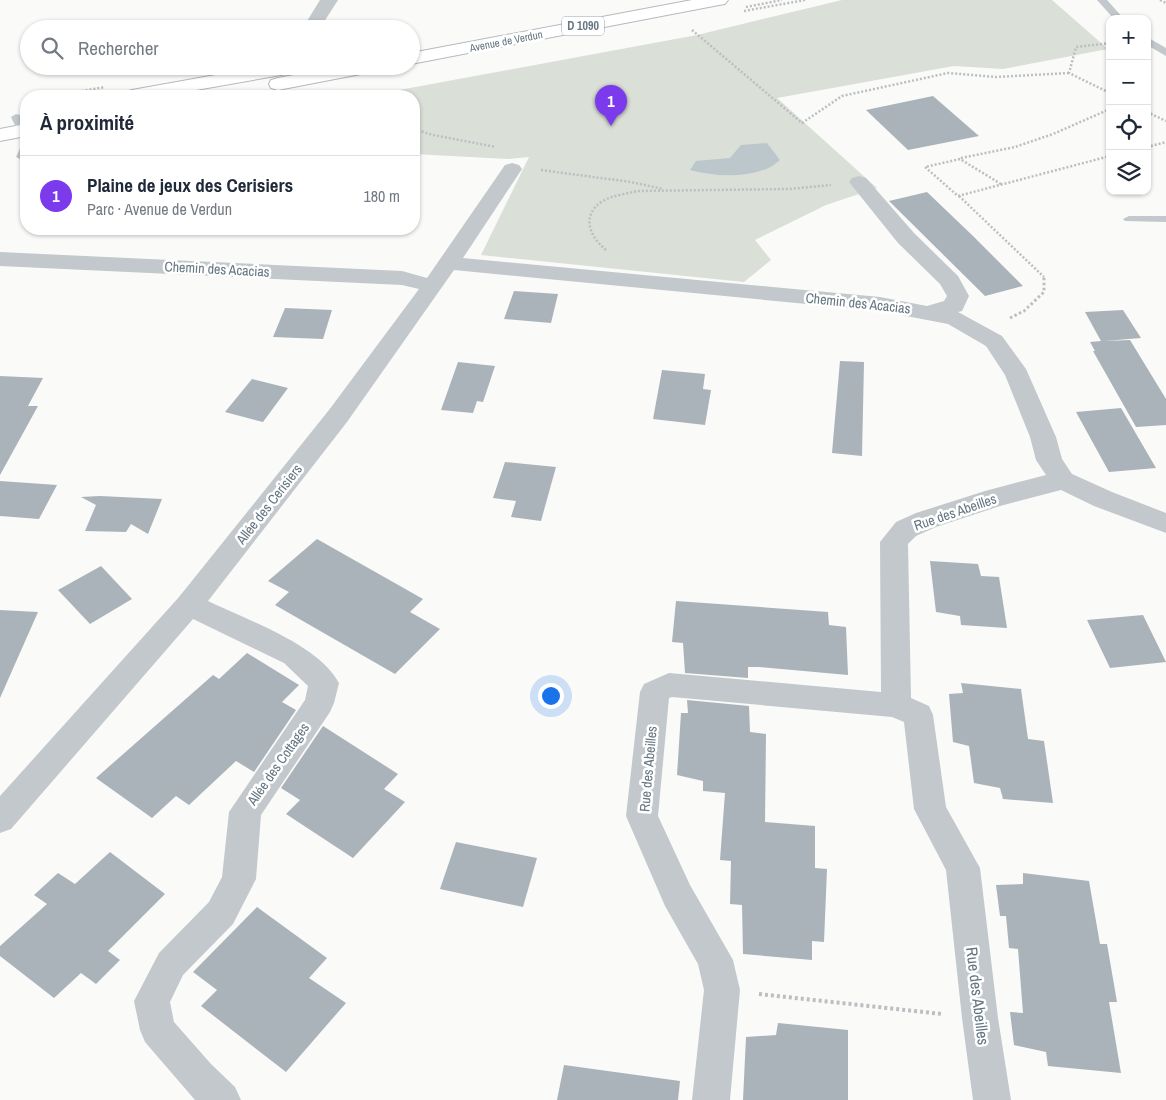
<!DOCTYPE html>
<html lang="fr">
<head>
<meta charset="utf-8">
<style>
	body { margin:0; font-family:"Archivo Narrow",sans-serif; background:#f6f6f7; color:#1f2937 }
	.controls { position:absolute; right:15px; top:15px; display:grid; overflow:hidden; border-radius:10px; box-shadow:0 1px 4px #0004 }
	.controls button { width:45px; height:45px; display:grid; place-items:center; padding:0; border:0; border-bottom:1px solid #e0e1e3; background:#fff; color:#1f2937; font:25px sans-serif }
	.you { position:absolute; left:550px; top:695px; width:18px; height:18px; margin:-12px; border:4px solid #fff; border-radius:50%; background:#1a73e8; box-shadow:0 0 0 8px #1a73e833 }
	.badge { display:grid; place-items:center; width:32px; height:32px; border-radius:50%; background:#7c3aed; color:#fff; font-size:16px; font-weight:700 }
	.pin { position:absolute; translate:-50% -41px; filter:drop-shadow(0 1px 2px #0008) }
	.pin::after { content:''; position:absolute; top:26px; width:18px; height:15px; background:inherit; clip-path:polygon(0 0,100% 0,50% 100%) }
	.list { margin:0; padding:0; list-style:none }
	h2 { display:flex; justify-content:space-between; align-items:center; height:65px; margin:0; padding:0 20px; font-size:21px }
	h2 small { font-size:16px; font-weight:400; color:#747a83 }
	.list li { display:grid; grid-template-columns:32px 1fr auto; gap:15px; align-items:center; box-sizing:border-box; height:80px; padding:0 20px; border-top:1px solid #e0e1e3 }
	.list b { display:block; font-size:19px; white-space:nowrap }
	.list p { margin:0; font-size:16px; white-space:nowrap; color:#747a83 }
	.list em { font-size:16px; font-style:normal; color:#747a83 }
	.icon { flex:none; width:28px; height:28px; fill:none; stroke:currentColor; stroke-width:2; stroke-linecap:round; stroke-linejoin:round }
	.map { position:relative; flex:none; width:1166px; height:1100px; overflow:hidden }
	.search { position:absolute; background:#fff; box-shadow:0 1px 4px #0004; left:20px; top:20px; width:400px; height:55px; display:flex; align-items:center; gap:12px; box-sizing:border-box; padding:0 18px; border-radius:28px; color:#747a83; font-size:19px }
	.panel { position:absolute; background:#fff; box-shadow:0 1px 4px #0004; left:20px; top:90px; width:400px; height:145px; border-radius:20px }
	.map>svg:first-child { display:block }
	.green { fill:#dadfd7 }
	.water { fill:#bbc7cb }
	.building { fill:#aab3b9 }
	.lines { fill:none; stroke-linecap:round; stroke-linejoin:round }
	.primary-casing { stroke:#b5babe; stroke-width:2 }
	.path-far2 { stroke:#bbbfc2; stroke-width:2.5; stroke-dasharray:2 2; stroke-linecap:butt }
	.path-far1 { stroke:#bbbfc2; stroke-width:3; stroke-dasharray:2.5 2.5; stroke-linecap:butt }
	.path { stroke:#bbbfc2; stroke-width:4; stroke-dasharray:3 3; stroke-linecap:butt }
	.service { fill:#c3c8cc; fill-rule:evenodd }
	.minor { fill:#c3c8cc; fill-rule:evenodd }
	.primary { fill:#fff; fill-rule:evenodd }
	.labels { text-anchor:middle; stroke-width:5; stroke-linejoin:round; paint-order:stroke }
	.far-street-label { font-size:11px; fill:#657683; stroke:#fff }
	.shield { fill:#fff; stroke:#939fa8; stroke-width:1 }
	.shield-label { font-size:12px; font-weight:bold; fill:#657683 }
	.street-label { font-size:14px; fill:#657683; stroke:#fff }
	.near-street-label { font-size:16px; fill:#657683; stroke:#fff }
</style>
</head>
<body>
<div class="map">
<svg width="1166" height="1100" viewBox="0 0 1166 1100">
	<rect width="100%" height="100%" fill="#fafaf8"/>
	<path class="green" d="M842 0H1052L1108 49 1003 69 954 66 777 98 877 188 826 205 755 240 771 260 744 282 481 255 529 157 508 159 414 154V96H367L697 35Z"/>
	<path class="water" d="M767 143 780 160C775 164 769 169 763 170 740 178 713 176 690 170L696 161 730 158 741 145Z"/>
	<g class="building">
		<path d="M933 96 979 136 908 150 866 110Z"/>
		<path d="M927 192 973 236 1023 286 985 296 889 201Z"/>
		<path d="M514 291 558 294 551 323 504 319Z"/>
		<path d="M285 308 332 310 323 339 273 337Z"/>
		<path d="M1123 310 1141 338 1104 341 1130 340 1166 399V425L1136 427 1093 351H1095L1090 342 1101 341 1085 312Z"/>
		<path d="M840 361 864 362 862 456 832 453Z"/>
		<path d="M458 362 495 366 483 402 477 401 473 413 441 410Z"/>
		<path d="M662 370 705 374 703 389 711 390 705 425 653 419Z"/>
		<path d="M0 376 43 378 28 406H38L0 475Z"/>
		<path d="M252 379 288 388 263 422 225 412Z"/>
		<path d="M1121 408 1156 468 1109 472 1076 412Z"/>
		<path d="M505 462 556 467 541 521 511 517 516 501 493 498Z"/>
		<path d="M0 481 57 485 39 519 0 516Z"/>
		<path d="M100 496 162 499 148 534 131 524 126 532 85 531 96 505 81 497Z"/>
		<path d="M317 539 423 599 410 612 440 629 395 674 275 605 289 592 268 581Z"/>
		<path d="M930 561 978 564 981 576 999 577 1007 628 961 625 960 616 936 612Z"/>
		<path d="M101 566 132 599 90 624 58 590Z"/>
		<path d="M676 601 828 612 829 625 846 627 848 675 759 667H748V678L685 673 683 643 672 642Z"/>
		<path d="M0 610 38 612 0 698Z"/>
		<path d="M1143 615 1166 662 1110 668 1087 620Z"/>
		<path d="M247 653 299 685 282 702 296 710 254 772 236 761 189 805 176 796 152 818 96 778 213 675 219 679Z"/>
		<path d="M961 683 1021 689 1028 739 1044 741 1053 803 1003 799 1000 788 974 783 969 746 953 742 949 694 963 693Z"/>
		<path d="M687 700 749 706 750 732 766 734 765 822 815 826V868L827 869 824 942 812 941V960L743 954 742 905 730 904 731 861 720 860 725 793 703 791V781L677 775 681 713H688Z"/>
		<path d="M323 726 398 774 384 789 405 802 353 858 286 814 300 800 281 788Z"/>
		<path d="M456 842 537 858 523 907 440 889Z"/>
		<path d="M110 852 165 894 108 951 120 960 96 984 81 973 54 998 0 956V946L47 904 34 895 58 873 75 884Z"/>
		<path d="M1023 873 1089 881 1100 944H1107L1117 1002H1109L1121 1073 1048 1066 1046 1052 1014 1045 1010 1012 1023 1013 1018 949 1009 948 1006 916H1000L996 885 1023 884Z"/>
		<path d="M257 907 327 958 309 978 346 1003 286 1072 201 1006 217 990 193 972Z"/>
		<path d="M778 1023 848 1030V1100H743L746 1037 776 1035Z"/>
		<path d="M564 1065 680 1081 678 1100H557Z"/>
	</g>
	<g class="lines">
		<defs>
			<g id="primary">
				<path d="M692 0H728L725 4 719 5 411 64V53Z"/>
				<path d="M266 66H307L305 70 298 72 162 96H122L125 92 132 90Z"/>
				<path d="M341 66H380L378 70 371 72 278 90 271 88 269 84 271 80 278 78Z"/>
				<path d="M26 124V136L0 141V129Z"/>
			</g>
		</defs>
		<use href="#primary" class="primary-casing"/>
		<g class="path-far2">
			<path d="M1160 0 1166 3"/>
			<path d="M746 7 782 0"/>
			<path d="M744 11 805 0"/>
			<path d="M692 30 802 123 842 96 948 73 996 77 1069 73"/>
			<path d="M1110 43 1076 47 1069 73 1110 93"/>
			<path d="M54 96 105 87"/>
			<path d="M1147 112 1166 121"/>
			<path d="M414 129 433 135 496 147"/>
			<path d="M1147 147 1166 142"/>
			<path d="M961 158 1015 147 1053 134 1110 109"/>
			<path d="M541 170 631 182 663 189"/>
			<path d="M1001 184 960 159 925 167 958 196 1110 156"/>
			<path d="M959 196 1044 277"/>
			<path d="M606 250C590 237 580 215 603 201 613 195 626 194 637 191L789 189 831 185"/>
		</g>
		<path class="path-far1" d="M1010 318 1024 311 1044 292V276"/>
		<path class="path" d="M759 994 942 1014"/>
		<g class="service">
			<path d="M1097 0H1107L1124 19H1114Z"/>
			<path d="M261 22 313 23 318 26 314 29 258 27V23Z"/>
			<path d="M1147 37 1166 48V56L1147 45Z"/>
			<path d="M16 114 20 115 26 128V159L22 160 16 157 23 142 11 117Z"/>
			<path d="M1129 216H1166V222L1125 221 1123 219Z"/>
		</g>
		<g class="minor">
			<path d="M320 0H338L322 25 325 29H306L304 26Z"/>
			<path d="M512 163 519 165 522 169 463 258 880 297 927 306 944 301 947 296 940 284 898 243 849 182 852 178 859 176 866 178 914 233 958 276 969 296 962 311 958 312 1002 336 1026 369 1056 437 1062 459 1072 474 1112 492 1166 513V533L1094 506 1061 490 1000 506 936 527 916 536 908 544 911 698 929 706 933 715 946 807 980 868 998 1018 1011 1100H973L962 1018 946 870 914 809 904 722 892 717 672 697 669 698 658 816 690 885 733 960 740 990 730 1100H692L704 990 698 964 665 906 626 816 640 692 644 684 669 673 881 692 880 542 896 522 916 513 985 491 1046 475 1036 460 1030 437 1005 375 986 346 948 324 880 311 454 270 347 422 208 601C247 620 318 644 339 683L334 703 330 712 261 815 256 879 233 924 183 975 170 1002 174 1022 211 1064 235 1087 241 1100H195L145 1042 140 1030 134 1001 159 953 209 902 222 877 229 812 305 700 308 686 284 663 193 619 11 829 0 833V796L179 597 329 410 419 289 402 285 0 266V252L402 271 427 278 505 165Z"/>
		</g>
		<use href="#primary" class="primary"/>
	</g>
	<g class="labels">
		<g class="far-street-label">
			<text transform="translate(506 41) rotate(-11)" y="4">Avenue de Verdun</text>
		</g>
		<rect class="shield" x="562" y="16.5" width="42" height="19" rx="4"/>
		<g class="shield-label">
			<text x="583" y="30">D 1090</text>
		</g>
		<g class="street-label">
			<text transform="translate(217 269) rotate(3)" y="5">Chemin des Acacias</text>
			<text transform="translate(858 303) rotate(6)" y="5">Chemin des Acacias</text>
			<text transform="translate(269 504) rotate(-52)" y="5">Allée des Cerisiers</text>
			<text transform="translate(955 512) rotate(-19)" y="5">Rue des Abeilles</text>
			<text transform="translate(278 764) rotate(-55)" y="5">Allée des Cottages</text>
			<text transform="translate(648 769) rotate(-85)" y="5">Rue des Abeilles</text>
		</g>
		<g class="near-street-label">
			<text transform="translate(978 996) rotate(83)" y="6">Rue des Abeilles</text>
		</g>
	</g>
</svg>
<div class="controls">
<button>+</button>
<button>−</button>
<button><svg class="icon" aria-label="locate" viewBox="0 0 24 24"><circle cx="12" cy="12" r="6"/><path d="M12 2v4M12 18v4M2 12h4M18 12h4"/></svg></button>
<button><svg class="icon" aria-label="layers" viewBox="0 0 24 24"><path d="M12 4l9 5-9 5-9-5zM3 14l9 5 9-5"/></svg></button>
</div>
<div class="you"></div>
<div class="pin badge" style="left:611px;top:126px">1</div>
<div class="search"><svg class="icon" aria-label="search" viewBox="0 0 24 24"><circle cx="10" cy="10" r="6"/><path d="M15 15l6 6"/></svg>Rechercher</div>
<section class="panel">
<h2>À proximité<small></small></h2>
<ul class="list">
<li><span class="badge">1</span><div><b>Plaine de jeux des Cerisiers</b><p>Parc · Avenue de Verdun</p></div><em>180 m</em></li>
</ul>
</section>
</div>
</body>
</html>
